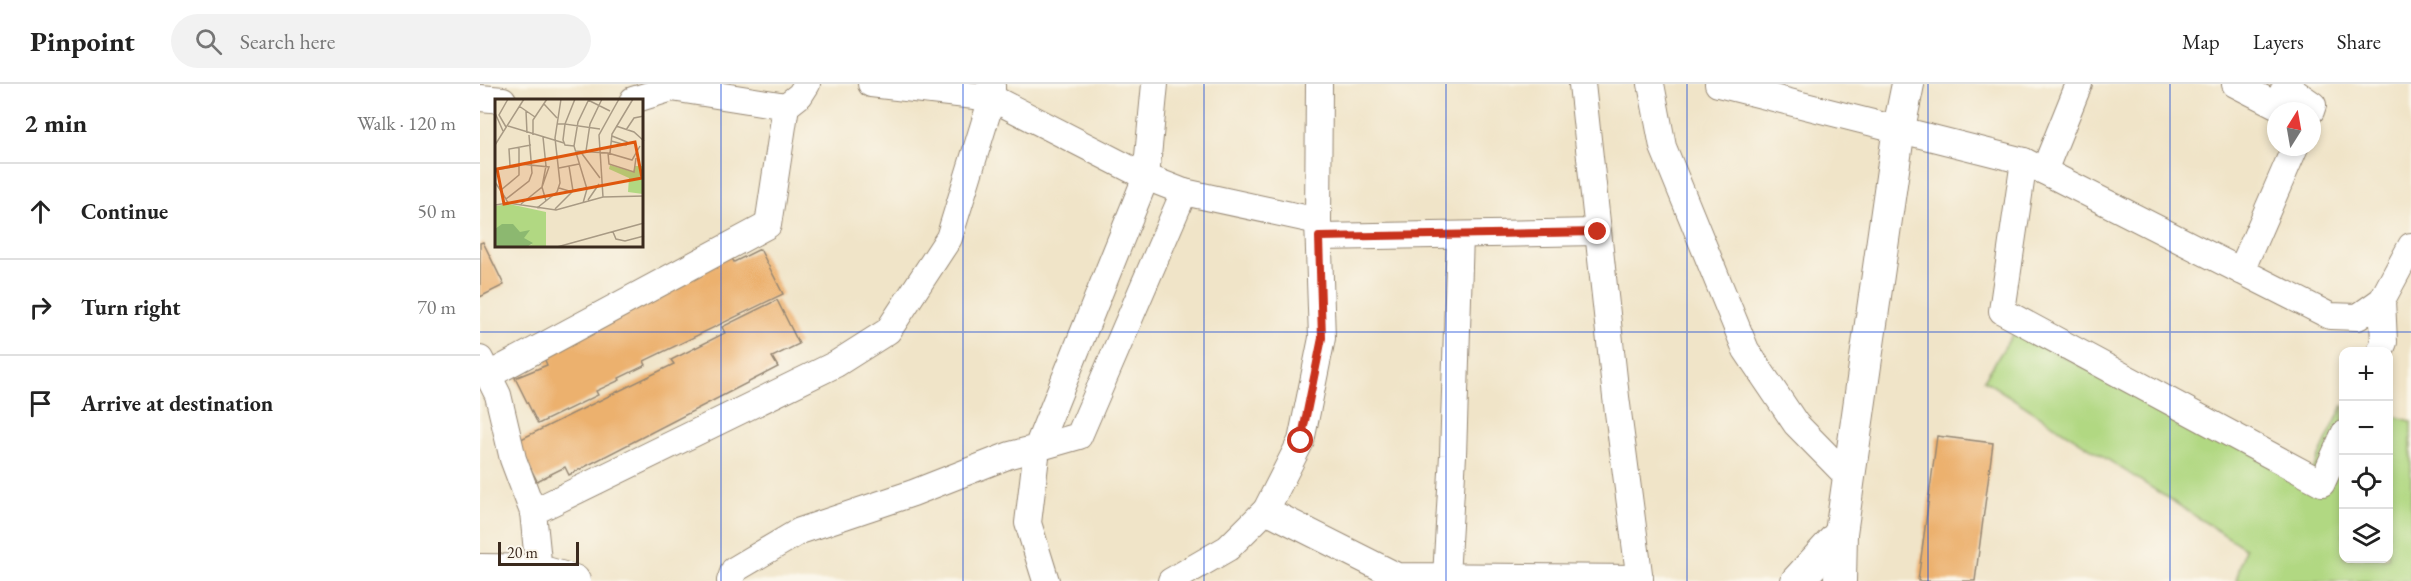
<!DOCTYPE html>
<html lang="en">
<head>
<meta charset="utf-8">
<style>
	body { margin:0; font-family:"EB Garamond",serif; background:#f2f2f2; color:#222 }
	.controls { position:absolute; right:18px; bottom:18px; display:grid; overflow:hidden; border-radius:12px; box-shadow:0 3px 9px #0003 }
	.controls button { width:54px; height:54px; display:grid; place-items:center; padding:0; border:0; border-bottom:2px solid #e0e0e0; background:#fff; color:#222; font:30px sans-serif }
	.compass { position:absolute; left:1787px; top:18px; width:54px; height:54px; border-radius:50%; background:#fff; box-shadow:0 3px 9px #0003; rotate:11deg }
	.scale { position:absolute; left:18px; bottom:15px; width:81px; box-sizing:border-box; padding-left:6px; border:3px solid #3b2a1e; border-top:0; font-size:16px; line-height:21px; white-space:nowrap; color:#3b2a1e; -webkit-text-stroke:4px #fbf7ec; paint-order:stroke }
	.stop { position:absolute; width:18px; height:18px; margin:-14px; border:4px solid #c8321e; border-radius:50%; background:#fff }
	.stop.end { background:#c8321e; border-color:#fff; box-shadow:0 2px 6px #0008 }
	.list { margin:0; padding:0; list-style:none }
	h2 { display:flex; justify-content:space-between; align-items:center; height:78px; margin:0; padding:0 24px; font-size:26px }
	h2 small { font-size:20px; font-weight:400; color:#767676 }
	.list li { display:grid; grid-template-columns:39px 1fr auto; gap:18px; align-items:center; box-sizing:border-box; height:96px; padding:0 24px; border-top:2px solid #e0e0e0 }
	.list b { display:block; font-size:22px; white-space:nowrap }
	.list em { font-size:20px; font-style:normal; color:#767676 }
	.icon { flex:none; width:33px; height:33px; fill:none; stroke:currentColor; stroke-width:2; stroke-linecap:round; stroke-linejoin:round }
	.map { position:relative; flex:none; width:1931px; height:497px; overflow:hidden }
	header { display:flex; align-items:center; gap:36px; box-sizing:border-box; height:84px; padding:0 30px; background:#fff; border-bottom:2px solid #e0e0e0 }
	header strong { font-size:28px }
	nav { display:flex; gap:33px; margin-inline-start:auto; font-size:21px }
	.search { width:420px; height:54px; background:#f2f2f2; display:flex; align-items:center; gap:15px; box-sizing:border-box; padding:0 21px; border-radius:33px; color:#767676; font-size:22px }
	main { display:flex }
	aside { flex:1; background:#fff }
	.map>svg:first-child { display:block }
	.grass { fill:#b1d882; stroke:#768150; stroke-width:1.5 }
	.building { fill:#ecb16e }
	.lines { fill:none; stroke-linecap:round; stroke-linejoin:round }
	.minor-casing { stroke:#968773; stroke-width:28 }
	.tertiary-casing { stroke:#968773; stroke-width:34 }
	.minor { stroke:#fff; stroke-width:26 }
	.tertiary { stroke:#fff; stroke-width:32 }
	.route { stroke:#c8321e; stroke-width:8 }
	.grid { fill:none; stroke:#1d4ed8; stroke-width:1.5; stroke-opacity:0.55 }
	.inset-road { fill:none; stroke:#a89a84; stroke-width:1.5 }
	.view { fill:#df570d; fill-opacity:0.15; stroke:#df570d; stroke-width:3 }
	.inset-edge { fill:none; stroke:#3b2a1e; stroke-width:3 }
</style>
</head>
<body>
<header>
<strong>Pinpoint</strong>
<div class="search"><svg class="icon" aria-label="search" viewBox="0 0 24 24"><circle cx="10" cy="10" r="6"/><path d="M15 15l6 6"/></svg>Search here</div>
<nav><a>Map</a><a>Layers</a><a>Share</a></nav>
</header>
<main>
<aside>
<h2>2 min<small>Walk · 120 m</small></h2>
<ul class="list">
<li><svg class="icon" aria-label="ahead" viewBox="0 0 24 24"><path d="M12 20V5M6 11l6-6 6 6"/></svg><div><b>Continue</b></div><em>50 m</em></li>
<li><svg class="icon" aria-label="right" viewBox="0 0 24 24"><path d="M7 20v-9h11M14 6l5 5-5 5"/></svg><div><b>Turn right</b></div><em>70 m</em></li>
<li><svg class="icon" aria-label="arrive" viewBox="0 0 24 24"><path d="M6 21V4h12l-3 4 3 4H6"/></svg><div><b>Arrive at destination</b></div></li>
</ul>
</aside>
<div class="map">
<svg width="1931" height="497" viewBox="0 0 1931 497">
	<rect width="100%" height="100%" fill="#fbf7ec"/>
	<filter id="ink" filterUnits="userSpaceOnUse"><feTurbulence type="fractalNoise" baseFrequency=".0167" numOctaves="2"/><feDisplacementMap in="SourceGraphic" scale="12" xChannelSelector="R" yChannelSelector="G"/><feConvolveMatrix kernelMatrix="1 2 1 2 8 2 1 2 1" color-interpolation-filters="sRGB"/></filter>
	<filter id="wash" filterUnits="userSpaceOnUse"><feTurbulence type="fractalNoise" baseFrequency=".008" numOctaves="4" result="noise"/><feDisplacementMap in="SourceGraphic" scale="24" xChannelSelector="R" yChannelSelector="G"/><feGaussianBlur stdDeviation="1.35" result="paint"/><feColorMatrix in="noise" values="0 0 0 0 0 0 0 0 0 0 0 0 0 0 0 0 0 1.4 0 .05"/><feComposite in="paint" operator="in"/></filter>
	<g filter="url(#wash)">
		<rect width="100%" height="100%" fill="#f0e4c8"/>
		<path class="grass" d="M1534 248 1828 396 1863 321 1864 474H1908L1909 331 1931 337V497H1756L1765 464 1504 296Z"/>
		<g id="blocks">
			<g class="building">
				<path d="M3 158 24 201 0 213V159Z"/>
				<path d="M280 165 303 210 164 277 166 281 139 294 140 296 116 307 118 311 58 340 35 294 67 281 63 271 249 169 254 178Z"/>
				<path d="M297 216 319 260 292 273 298 283 89 391 85 383 57 397 37 357 194 280 191 276 245 249 242 243Z"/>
				<path d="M1457 352 1513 359 1495 497H1438Z"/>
			</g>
		</g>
	</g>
	<g filter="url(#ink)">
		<use href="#blocks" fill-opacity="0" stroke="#968773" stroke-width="1.5"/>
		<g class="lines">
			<defs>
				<g id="minor">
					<path d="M391 0 512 14 666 93 704 108 599 352 557 364 548 439 566 497"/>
					<path d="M1102 0 1136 313 1160 497"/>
					<path d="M1171 0 1183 63 1266 266 1316 340 1369 394"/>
					<path d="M1238 0 1544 77 1850 232 1878 233 1902 216 1931 162"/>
					<path d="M1755 0 1796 21 1807 0"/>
					<path d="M1806 2 1833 21 1831 27"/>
					<path d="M0 14 23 16"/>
					<path d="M153 16 192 4 306 22"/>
					<path d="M1544 77 1522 227 1842 399 1864 350"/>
					<path d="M1564 87 1599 0"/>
					<path d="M704 108 838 137"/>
					<path d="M839 153 1118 148"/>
					<path d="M1761 187 1815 63"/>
					<path d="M1900 268 1904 258 1902 216"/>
					<path d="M0 275 18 311 33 375 53 428"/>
					<path d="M9 291 288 141 306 22 320 11 327 0"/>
					<path d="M786 426 917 492 1160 494"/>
					<path d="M59 487 53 428 356 280 408 247 469 154 512 14V0"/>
					<path d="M250 497 254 486 320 447 433 409 530 371 557 364 666 93 675 0"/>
					<path d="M691 497 748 464 786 426 821 357 842 254 838 137 839 0"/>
					<path d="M961 497 966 493 973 371 980 151"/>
				</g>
				<g id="tertiary">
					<path d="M0 486 59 487 94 497"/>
					<path d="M1317 497 1361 449"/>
					<path d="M1360 497 1361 449 1419 44 1428 0"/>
				</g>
			</defs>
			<use href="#minor" class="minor-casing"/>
			<use href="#tertiary" class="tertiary-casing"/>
			<use href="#minor" class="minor"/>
			<use href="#tertiary" class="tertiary"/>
		</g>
	</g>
	<g class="lines" filter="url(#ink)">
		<path class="route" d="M821 357 842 254 839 153 1118 148"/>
	</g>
	<path class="grid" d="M241 0V497M483 0V497M724 0V497M966 0V497M1207 0V497M1448 0V497M1690 0V497M0 248H1931"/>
	<g transform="translate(15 15)">
		<rect width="148" height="148" fill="#f0e4c8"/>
		<path d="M115 66 138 73 140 67H148V95L133 93 134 79 114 70ZM14 105 51 113V148H32L37 145 30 143 25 133 0 130V107Z" fill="#b1d882"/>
		<path d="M7 125H18L25 133 35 131 29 139 38 144 32 148H0V130Z" fill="#8cb870"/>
		<path class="inset-road" d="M93 1 115 12M49 5 62 19M24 7 40 18M31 12 32 34M0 14 8 32M62 25H70L80 0M13 27 69 44M121 27 139 33 149 42M11 28 4 16 13 0M131 31 139 19 149 17M38 36V21L52 0M116 42 131 46 132 43 117 37M0 46 29 0M79 47 70 46 68 41 70 25 105 30M80 52 113 54 137 61 145 47M85 52 105 79M91 52 95 25 107 0M113 54 114 65 139 73 141 59M115 54 117 35 138 0M25 65 54 68 47 88 51 102M15 67 14 50 36 46M64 69 84 65M0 71 24 67M0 83 11 100M64 89 74 92 92 89M6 91 24 76V48M108 98 104 36 124 0M93 101 104 85M13 104 11 100 34 82 37 74 34 36M88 104 92 90 79 47 83 23 94 0M26 105 47 88 51 67 48 38M0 106 13 104 61 111 108 98 149 97M42 109 62 93 65 84 60 39 66 0M60 110 78 92 74 67M118 133 121 140 130 142 149 137M62 148 149 124"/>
		<path class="view" d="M140 43 147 79 9 105 2 70Z"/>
		<rect width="148" height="148" class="inset-edge"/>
	</g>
</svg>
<div class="controls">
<button>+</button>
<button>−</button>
<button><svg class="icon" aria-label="locate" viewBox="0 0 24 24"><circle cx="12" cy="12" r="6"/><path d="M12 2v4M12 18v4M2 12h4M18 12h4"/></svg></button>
<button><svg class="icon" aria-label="layers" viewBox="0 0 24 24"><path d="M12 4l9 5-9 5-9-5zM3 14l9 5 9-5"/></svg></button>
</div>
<svg class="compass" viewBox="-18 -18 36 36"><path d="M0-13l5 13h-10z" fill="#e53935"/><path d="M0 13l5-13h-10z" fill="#767676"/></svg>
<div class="scale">20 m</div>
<div class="stop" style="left:821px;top:357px"></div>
<div class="stop end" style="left:1118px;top:148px"></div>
</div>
</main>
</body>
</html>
